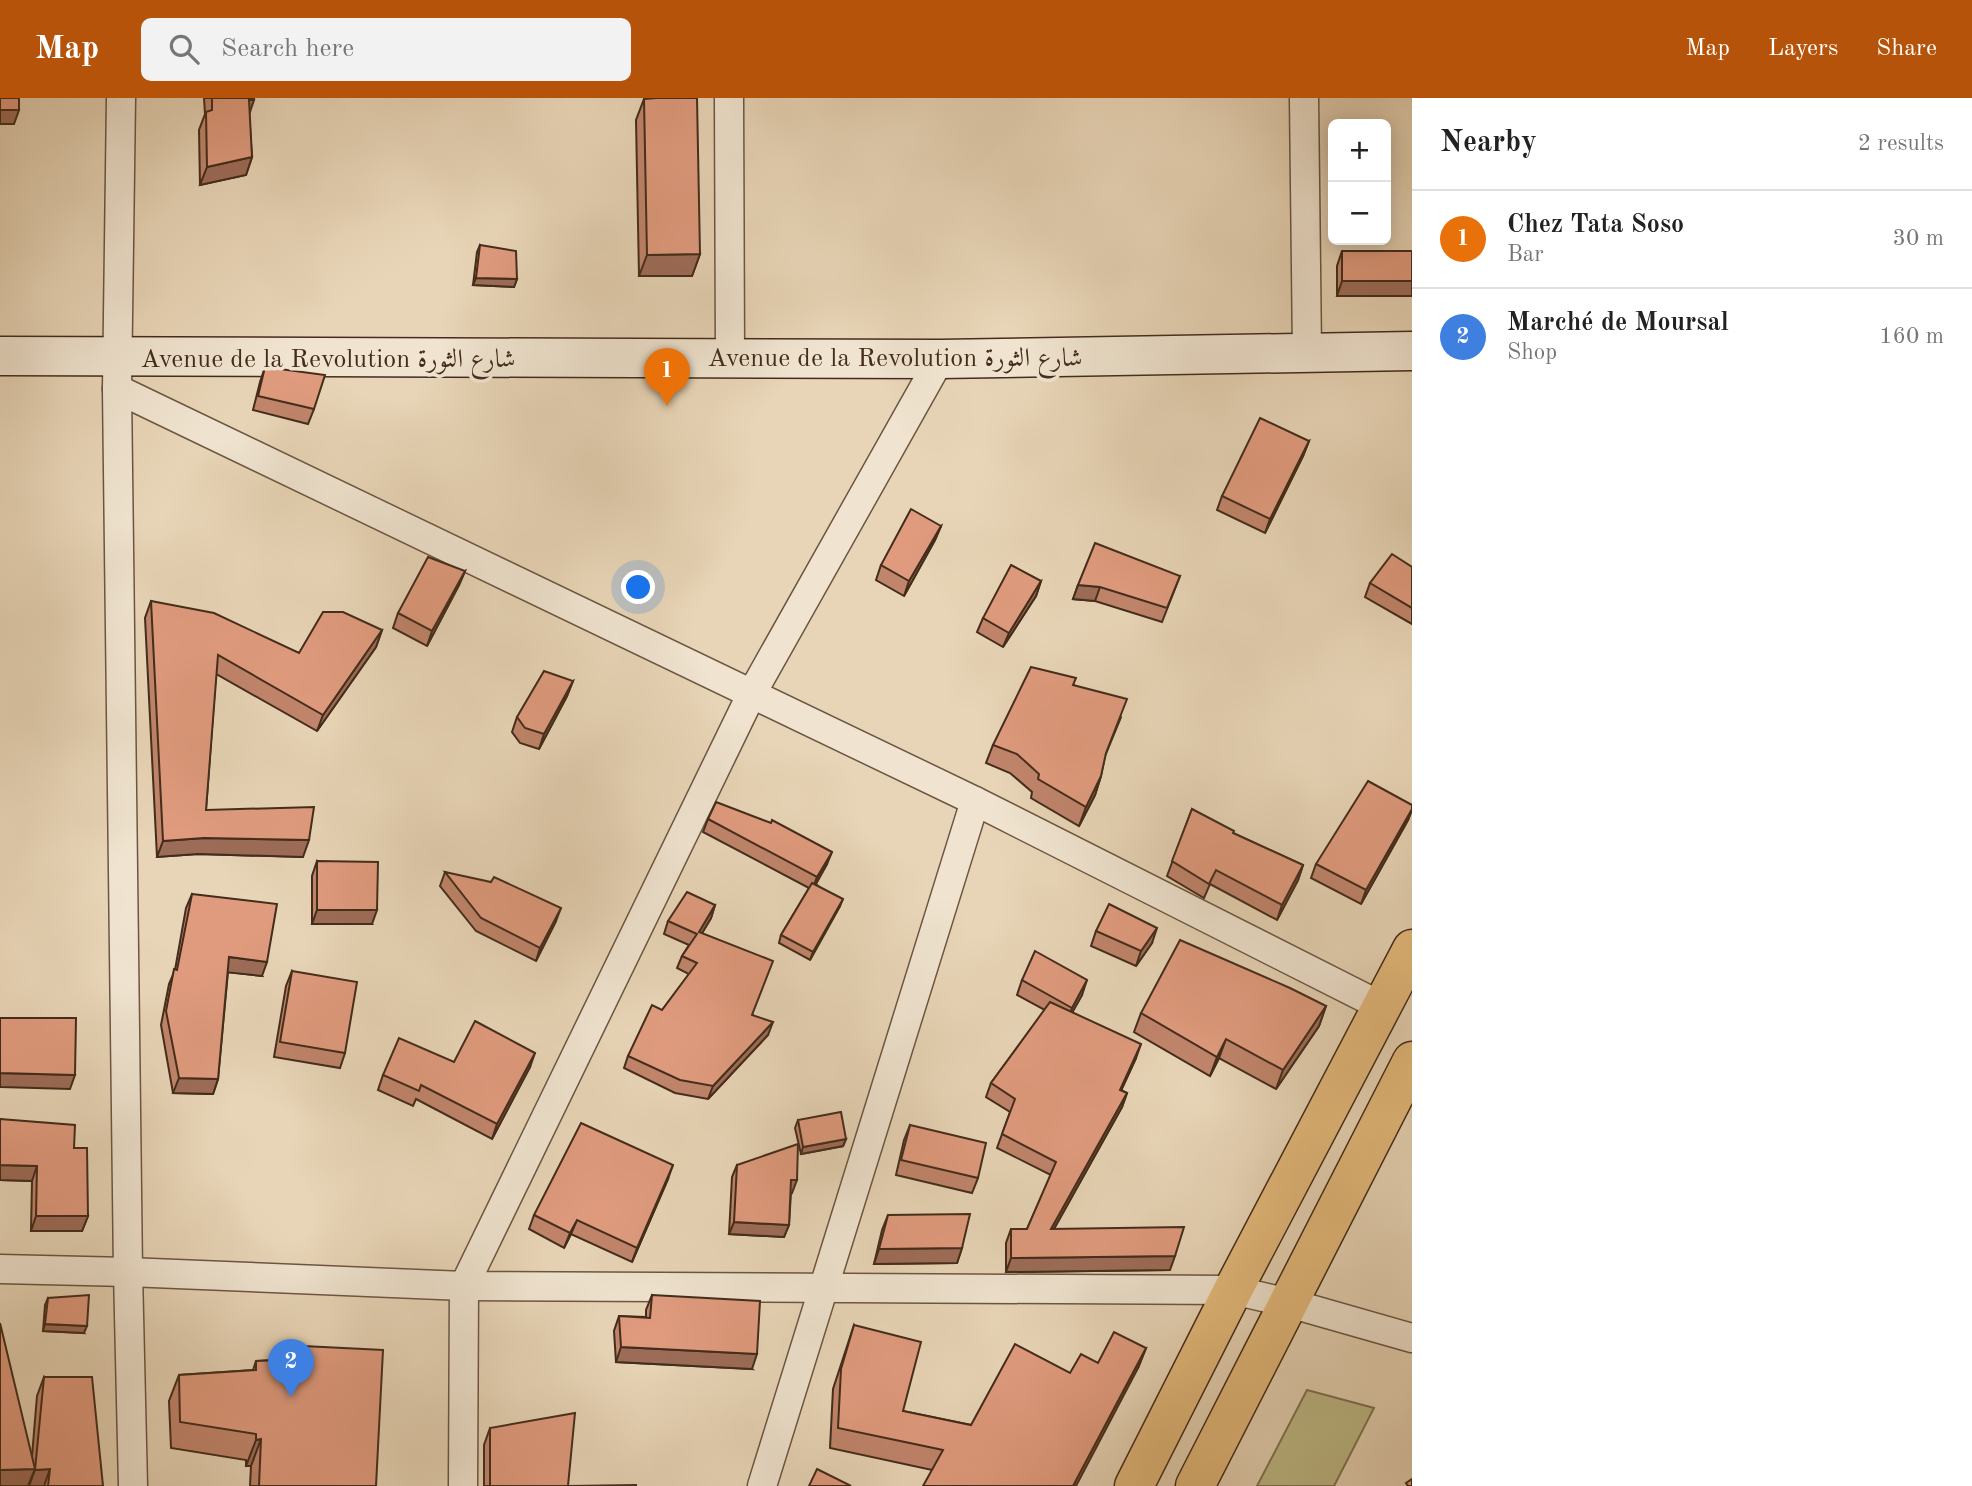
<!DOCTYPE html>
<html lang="en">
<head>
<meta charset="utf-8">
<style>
	body { margin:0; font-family:"Old Standard TT",Amiri,serif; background:#f2f2f2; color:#222 }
	.controls { position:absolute; right:21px; top:21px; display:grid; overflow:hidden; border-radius:10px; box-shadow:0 4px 18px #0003 }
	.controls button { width:63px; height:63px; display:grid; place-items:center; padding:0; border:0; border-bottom:2px solid #e0e0e0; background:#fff; color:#222; font:35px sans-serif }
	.you { position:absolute; left:639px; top:490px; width:24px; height:24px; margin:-18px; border:5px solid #fff; border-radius:50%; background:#1a73e8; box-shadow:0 0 0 10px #1a73e833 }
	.badge { display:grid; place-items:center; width:46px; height:46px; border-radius:50%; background:#b45309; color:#fff; font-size:23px; font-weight:700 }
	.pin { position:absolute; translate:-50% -58px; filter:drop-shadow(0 2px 4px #0008) }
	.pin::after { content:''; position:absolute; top:37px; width:24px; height:21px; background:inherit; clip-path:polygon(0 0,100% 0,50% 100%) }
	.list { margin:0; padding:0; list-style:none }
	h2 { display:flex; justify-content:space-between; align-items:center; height:91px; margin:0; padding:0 28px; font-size:30px }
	h2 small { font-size:23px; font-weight:400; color:#767676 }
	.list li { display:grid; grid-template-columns:46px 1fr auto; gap:21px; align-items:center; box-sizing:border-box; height:98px; padding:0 28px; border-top:2px solid #e0e0e0 }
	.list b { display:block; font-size:26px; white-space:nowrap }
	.list p { margin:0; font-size:23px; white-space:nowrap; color:#767676 }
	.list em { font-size:23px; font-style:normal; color:#767676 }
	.icon { flex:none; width:38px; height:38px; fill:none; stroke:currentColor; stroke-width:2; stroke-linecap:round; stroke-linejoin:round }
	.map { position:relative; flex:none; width:1412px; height:1388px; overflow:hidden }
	header { display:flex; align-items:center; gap:42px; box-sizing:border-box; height:98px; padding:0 35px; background:#b45309; color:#fff }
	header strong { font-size:33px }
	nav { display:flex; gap:38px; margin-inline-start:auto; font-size:24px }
	.search { width:490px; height:63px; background:#f2f2f2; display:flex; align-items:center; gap:18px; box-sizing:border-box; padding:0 24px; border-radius:10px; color:#767676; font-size:26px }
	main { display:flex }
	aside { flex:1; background:#fff }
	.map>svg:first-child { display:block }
	.green { fill:#bebb89; stroke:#807452; stroke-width:2 }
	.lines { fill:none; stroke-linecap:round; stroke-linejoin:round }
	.street-casing { stroke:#6c5642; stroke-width:31 }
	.secondary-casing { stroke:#432c1b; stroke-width:41 }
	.primary-casing { stroke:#432c1b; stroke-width:41 }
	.street { stroke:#f0e4d0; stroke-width:28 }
	.secondary { stroke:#f0e4d0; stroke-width:38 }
	.primary { stroke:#e4ba7c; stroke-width:38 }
	.wall { fill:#c1856c; stroke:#432c1b; stroke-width:2 }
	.shaded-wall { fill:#9d6c58; stroke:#432c1b; stroke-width:2 }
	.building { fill:#e09b7e; stroke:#432c1b; stroke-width:2 }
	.labels { text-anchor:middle; stroke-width:7; stroke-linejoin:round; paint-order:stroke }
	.street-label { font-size:26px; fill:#432c1b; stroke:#f0e4d0 }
</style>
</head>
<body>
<header>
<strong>Map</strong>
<div class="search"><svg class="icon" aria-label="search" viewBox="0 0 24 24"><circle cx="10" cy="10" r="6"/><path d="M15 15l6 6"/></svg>Search here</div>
<nav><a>Map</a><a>Layers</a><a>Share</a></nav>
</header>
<main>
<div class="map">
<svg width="1412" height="1388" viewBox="0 0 1412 1388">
	<rect width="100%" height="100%" fill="#e8d5b7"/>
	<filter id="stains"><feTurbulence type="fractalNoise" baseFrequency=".00286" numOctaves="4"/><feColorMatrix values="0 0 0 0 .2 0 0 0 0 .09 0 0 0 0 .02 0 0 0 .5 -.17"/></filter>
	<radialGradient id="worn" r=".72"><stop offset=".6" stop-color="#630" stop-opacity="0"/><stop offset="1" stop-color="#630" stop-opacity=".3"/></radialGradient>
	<path class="green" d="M1307 1292 1374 1310 1334 1388H1257Z"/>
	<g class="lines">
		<defs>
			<g id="street">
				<path d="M121 0 117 291 128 1174 133 1388"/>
				<path d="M729 0 730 259"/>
				<path d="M1304 0 1307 255"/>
				<path d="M117 291 975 703 1381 908"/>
				<path d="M0 1171 128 1174 464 1188 1233 1192 1289 1205 1412 1240"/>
				<path d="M463 1388 464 1188 751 597 940 261"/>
				<path d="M762 1388 975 703"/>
			</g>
			<path id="secondary" d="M0 258 940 261 1412 253"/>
			<g id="primary">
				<path d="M1134 1388 1233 1192 1412 851"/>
				<path d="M1195 1388 1412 963"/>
			</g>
		</defs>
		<use href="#street" class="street-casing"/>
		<use href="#secondary" class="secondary-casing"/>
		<use href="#primary" class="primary-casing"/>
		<use href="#street" class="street"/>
		<use href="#secondary" class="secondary"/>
		<use href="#primary" class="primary"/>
	</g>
	<g class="wall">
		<path d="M204 0H254L249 15 252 59 246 77 200 87 199 32 205 16Z"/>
		<path d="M644 1 700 156 692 178H639L636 22Z"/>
		<path d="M480 147 517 181 514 189 473 187 477 154Z"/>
		<path d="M1342 153H1412V198H1337V168Z"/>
		<path d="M265 269 314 311 308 326 253 312 260 284Z"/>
		<path d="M1309 343 1303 358 1265 435 1217 412 1222 398Z"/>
		<path d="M941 428 935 442 904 498 876 482 881 467Z"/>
		<path d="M1412 469V526L1365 499 1370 485Z"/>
		<path d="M465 473 459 487 427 548 393 530 398 515Z"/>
		<path d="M1180 478 1162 524 1095 503 1073 501 1078 487Z"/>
		<path d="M1041 483 1036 498 1003 549 977 534 983 520Z"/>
		<path d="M151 503 299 555 382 532 376 549 317 633 216 576 206 712 303 759 198 756 157 759 145 520Z"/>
		<path d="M573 583 567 598 539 651 520 645 512 634 517 619Z"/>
		<path d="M1074 587 1121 619 1105 658 1101 678 1095 697 1079 728 1031 700 1032 694 1010 675 986 665 993 647Z"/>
		<path d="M1412 707V712L1408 722 1361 806 1311 780 1316 766Z"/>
		<path d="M1192 711 1233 735 1303 767 1298 782 1277 822 1210 786 1204 800 1167 778Z"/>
		<path d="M708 721 827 766 816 786 840 808 810 862 779 845 781 837 809 790 703 734Z"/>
		<path d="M317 763 372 826H312V778Z"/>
		<path d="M445 774 556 823 536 863 476 833 440 788Z"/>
		<path d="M192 796 262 878 228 874 218 981 213 996 173 995 161 927 169 886 175 872 186 810Z"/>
		<path d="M715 807 711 820 702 835 753 917 768 937 708 1001 675 995 624 970 628 958 689 876 677 870 682 858 689 847 664 836 668 823Z"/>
		<path d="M1096 833 1152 845 1136 868 1091 848Z"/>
		<path d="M292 873 345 955 340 970 274 959 286 888Z"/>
		<path d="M1022 882 1082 897 1072 914 1136 960 1121 992 1127 995 1122 1009 1054 1131 1170 1172 1006 1174V1145L1011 1131H1027L1051 1077 997 1050 1010 1014 986 999 991 985 1045 912 1017 897Z"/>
		<path d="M1326 908 1319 928 1276 991 1219 960 1210 978 1134 934 1141 915Z"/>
		<path d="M454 964 530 969 492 1041 416 1001 413 1008 378 992 383 977Z"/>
		<path d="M0 1021 74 1050 88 1118 82 1133H31L32 1083 0 1082Z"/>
		<path d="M798 1022 846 1041 843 1048 801 1056 795 1030Z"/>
		<path d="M910 1027 978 1080 972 1095 896 1077 904 1042Z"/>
		<path d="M737 1067 792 1095 791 1094 789 1127 784 1139 729 1136 732 1079Z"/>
		<path d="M668 1081 632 1164 571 1136 564 1150 529 1131 534 1117Z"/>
		<path d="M888 1117 962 1150 957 1165 874 1166 882 1132Z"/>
		<path d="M652 1197 752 1271 616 1264 614 1233 619 1218 646 1219V1212Z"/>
		<path d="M48 1200 84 1235 43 1233 45 1207Z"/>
		<path d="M854 1227 903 1313 971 1327 1070 1275 1146 1250 1138 1270 932 1372 830 1350 833 1291Z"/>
		<path d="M303 1248 376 1388H250L251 1368H246V1362L171 1350 169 1303 179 1277 253 1272 256 1263 299 1261Z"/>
		<path d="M44 1279 103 1388H29V1386L28 1388H0L32 1358 37 1298Z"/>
		<path d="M490 1330 568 1388H636H484V1347Z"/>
	</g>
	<g class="shaded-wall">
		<path d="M249 2H254L248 20Z"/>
		<path d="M0 12H19L14 26H0Z"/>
		<path d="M252 59 246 77 200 87 207 69Z"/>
		<path d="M700 156 692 178H639L647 157Z"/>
		<path d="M476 180 517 181 514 189 473 187Z"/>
		<path d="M1342 183H1412V198H1337Z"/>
		<path d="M1309 343 1303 358 1265 435 1270 421Z"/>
		<path d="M941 428 935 442 904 498 909 483Z"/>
		<path d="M465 473 459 487 427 548 432 533Z"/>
		<path d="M1041 483 1036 498 1003 549 1009 535Z"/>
		<path d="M1078 487 1100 489 1095 503 1073 501Z"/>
		<path d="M382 532 376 549 317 633 323 617Z"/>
		<path d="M573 583 567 598 539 651 544 636Z"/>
		<path d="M1101 678 1095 697 1079 728 1086 709Z"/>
		<path d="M1412 711 1408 722 1361 806 1366 792Z"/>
		<path d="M204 740 309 742 303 759 198 756 157 759 163 743Z"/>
		<path d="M832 754 827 766 812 792 817 779Z"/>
		<path d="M1303 767 1298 782 1277 822 1282 807Z"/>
		<path d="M843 801 840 808 810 862 813 854Z"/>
		<path d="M715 807 711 820 695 847 699 834Z"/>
		<path d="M561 810 556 823 536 863 540 850Z"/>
		<path d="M317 812H377L372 826H312Z"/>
		<path d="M1157 830 1152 845 1136 868 1141 853Z"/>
		<path d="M229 859 267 864 262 878 224 874Z"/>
		<path d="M1087 882 1082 897 1067 924 1072 910Z"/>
		<path d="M1326 908 1319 928 1276 991 1283 972Z"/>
		<path d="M773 924 768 937 708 1001 713 988Z"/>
		<path d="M1226 941 1219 960 1210 978 1217 959Z"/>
		<path d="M1141 946 1136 960 1115 1006 1120 992Z"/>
		<path d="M535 955 530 969 492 1041 497 1026Z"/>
		<path d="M0 975 75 977 70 991 0 989Z"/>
		<path d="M179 980 218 981 213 996 173 995Z"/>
		<path d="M1127 995 1122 1009 1046 1145 1051 1131Z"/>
		<path d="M846 1041 843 1048 801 1056 803 1049Z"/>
		<path d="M0 1067 37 1068 32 1083 0 1082Z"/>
		<path d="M673 1067 668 1081 632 1164 637 1150Z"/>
		<path d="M791 1082H797L792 1095 787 1094Z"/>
		<path d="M36 1118H88L82 1133H31Z"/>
		<path d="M577 1122 571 1136 564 1150 570 1135Z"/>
		<path d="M734 1124 789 1127 784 1139 729 1136Z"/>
		<path d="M962 1150 957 1165 874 1166 879 1151Z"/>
		<path d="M1175 1158 1170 1172 1006 1174 1011 1160Z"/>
		<path d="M45 1226 87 1228 84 1235 43 1233Z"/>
		<path d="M621 1249 757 1256 752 1271 616 1264Z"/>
		<path d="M1146 1250 1138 1270 1076 1388H1073Z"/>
		<path d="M261 1341 251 1368H246L256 1342Z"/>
		<path d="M35 1371 28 1388H0V1372Z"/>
		<path d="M50 1371 44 1388H29L35 1372Z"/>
	</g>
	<g class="building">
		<rect x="0" y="0" width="19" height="12"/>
		<path d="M212 0H254V2H249L252 59 207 69 206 14 212 12Z"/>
		<path d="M657 0H697L700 156 647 157 644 1Z"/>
		<path d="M480 147 516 153 517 181 476 180Z"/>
		<rect x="1342" y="153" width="70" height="30"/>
		<path d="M265 269 325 277 314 311 258 298Z"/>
		<path d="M1260 320 1309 343 1270 421 1222 398Z"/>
		<path d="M911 411 941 428 909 483 881 467Z"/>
		<path d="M1095 445 1180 478 1167 510 1100 489 1078 487Z"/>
		<path d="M1392 456 1412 469V510L1370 485Z"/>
		<path d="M428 459 465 473 432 533 398 515Z"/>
		<path d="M1011 467 1041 483 1009 535 983 520Z"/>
		<path d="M151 503 214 515 299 555 323 514H343L382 532 323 617 218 557 206 712 314 709 309 742 204 740 163 743Z"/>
		<path d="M1031 569 1076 580 1073 587 1127 601 1106 655 1101 678 1086 709 1038 681 1039 676 1017 656 993 647Z"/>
		<path d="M544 573 573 583 544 636 525 630 517 619Z"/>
		<path d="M1368 683 1412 707V711L1366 792 1316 766Z"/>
		<path d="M716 704 771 725 772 722 832 754 817 779 708 721Z"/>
		<path d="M1192 711 1234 733 1233 735 1303 767 1282 807 1216 772 1209 786 1172 763Z"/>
		<path d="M317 763 378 764 377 812H317Z"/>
		<path d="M445 774 491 784 494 779 561 810 540 850 481 820Z"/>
		<path d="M812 785 843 801 813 854 781 837Z"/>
		<path d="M687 794 715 807 699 834 773 863 752 917 773 924 713 988 680 982 628 958 652 907 662 912 697 865 682 858 697 836 668 823Z"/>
		<path d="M192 796 277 806 267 864 229 859 218 981 179 980 166 913 174 871 177 872Z"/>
		<path d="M1109 806 1157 830 1141 853 1096 833Z"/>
		<path d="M1180 842 1290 890 1326 908 1283 972 1226 941 1217 959 1141 915Z"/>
		<path d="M1035 853 1087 882 1072 910 1022 882Z"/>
		<path d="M292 873 357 884 345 955 280 944Z"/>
		<path d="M1050 904 1141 946 1120 992 1127 995 1051 1131 1184 1129 1175 1158 1011 1160V1131H1027L1056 1064 1002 1036 1015 1001 991 985Z"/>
		<path d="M0 920H76L75 977 0 975Z"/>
		<path d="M475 923 535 955 497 1026 421 987 419 993 383 977 399 940 454 964Z"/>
		<path d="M841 1014 846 1041 803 1049 798 1022Z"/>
		<path d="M0 1021 75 1027 74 1050H87L88 1118H36L37 1068 0 1067Z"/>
		<path d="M581 1025 673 1067 637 1150 577 1122 570 1135 534 1117Z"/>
		<path d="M910 1027 986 1045 978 1080 901 1062Z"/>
		<path d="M798 1046 797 1082H791L789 1127 734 1124 737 1067Z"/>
		<path d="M970 1116 962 1150 879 1151 888 1117Z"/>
		<path d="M89 1197 87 1228 45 1226 48 1200Z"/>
		<path d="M652 1197 760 1203 757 1256 621 1249 619 1218 650 1220Z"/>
		<path d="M0 1225 35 1371 0 1372Z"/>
		<path d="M854 1227 921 1244 903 1313 971 1327 1015 1246 1070 1275 1081 1256 1098 1265 1114 1234 1146 1250 1073 1388H923L943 1352 838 1330 841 1271Z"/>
		<path d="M303 1248 383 1252 376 1388H259L261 1341 256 1342V1336L180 1324 179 1277 256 1272V1263L303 1261Z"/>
		<path d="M44 1279H92L103 1388H48L50 1371 35 1372Z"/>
		<path d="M575 1315 568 1388 636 1387V1388H490V1330Z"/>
		<path d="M817 1371 851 1388H809Z"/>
		<path d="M1412 1381V1388H1408L1406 1385Z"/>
	</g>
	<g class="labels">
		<g class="street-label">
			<text x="895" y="268">Avenue de la Revolution شارع الثورة</text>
			<text x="328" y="269">Avenue de la Revolution شارع الثورة</text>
		</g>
	</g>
	<rect width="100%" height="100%" filter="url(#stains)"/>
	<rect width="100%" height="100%" fill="url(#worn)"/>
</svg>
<div class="controls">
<button>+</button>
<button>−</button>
</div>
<div class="you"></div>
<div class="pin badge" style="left:667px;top:308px;background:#e8710a">1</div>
<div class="pin badge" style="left:291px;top:1299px;background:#3f7fe0">2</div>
</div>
<aside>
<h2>Nearby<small>2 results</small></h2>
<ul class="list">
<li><span class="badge" style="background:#e8710a">1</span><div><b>Chez Tata Soso</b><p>Bar</p></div><em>30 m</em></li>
<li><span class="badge" style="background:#3f7fe0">2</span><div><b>Marché de Moursal</b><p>Shop</p></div><em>160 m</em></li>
</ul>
</aside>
</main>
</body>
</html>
